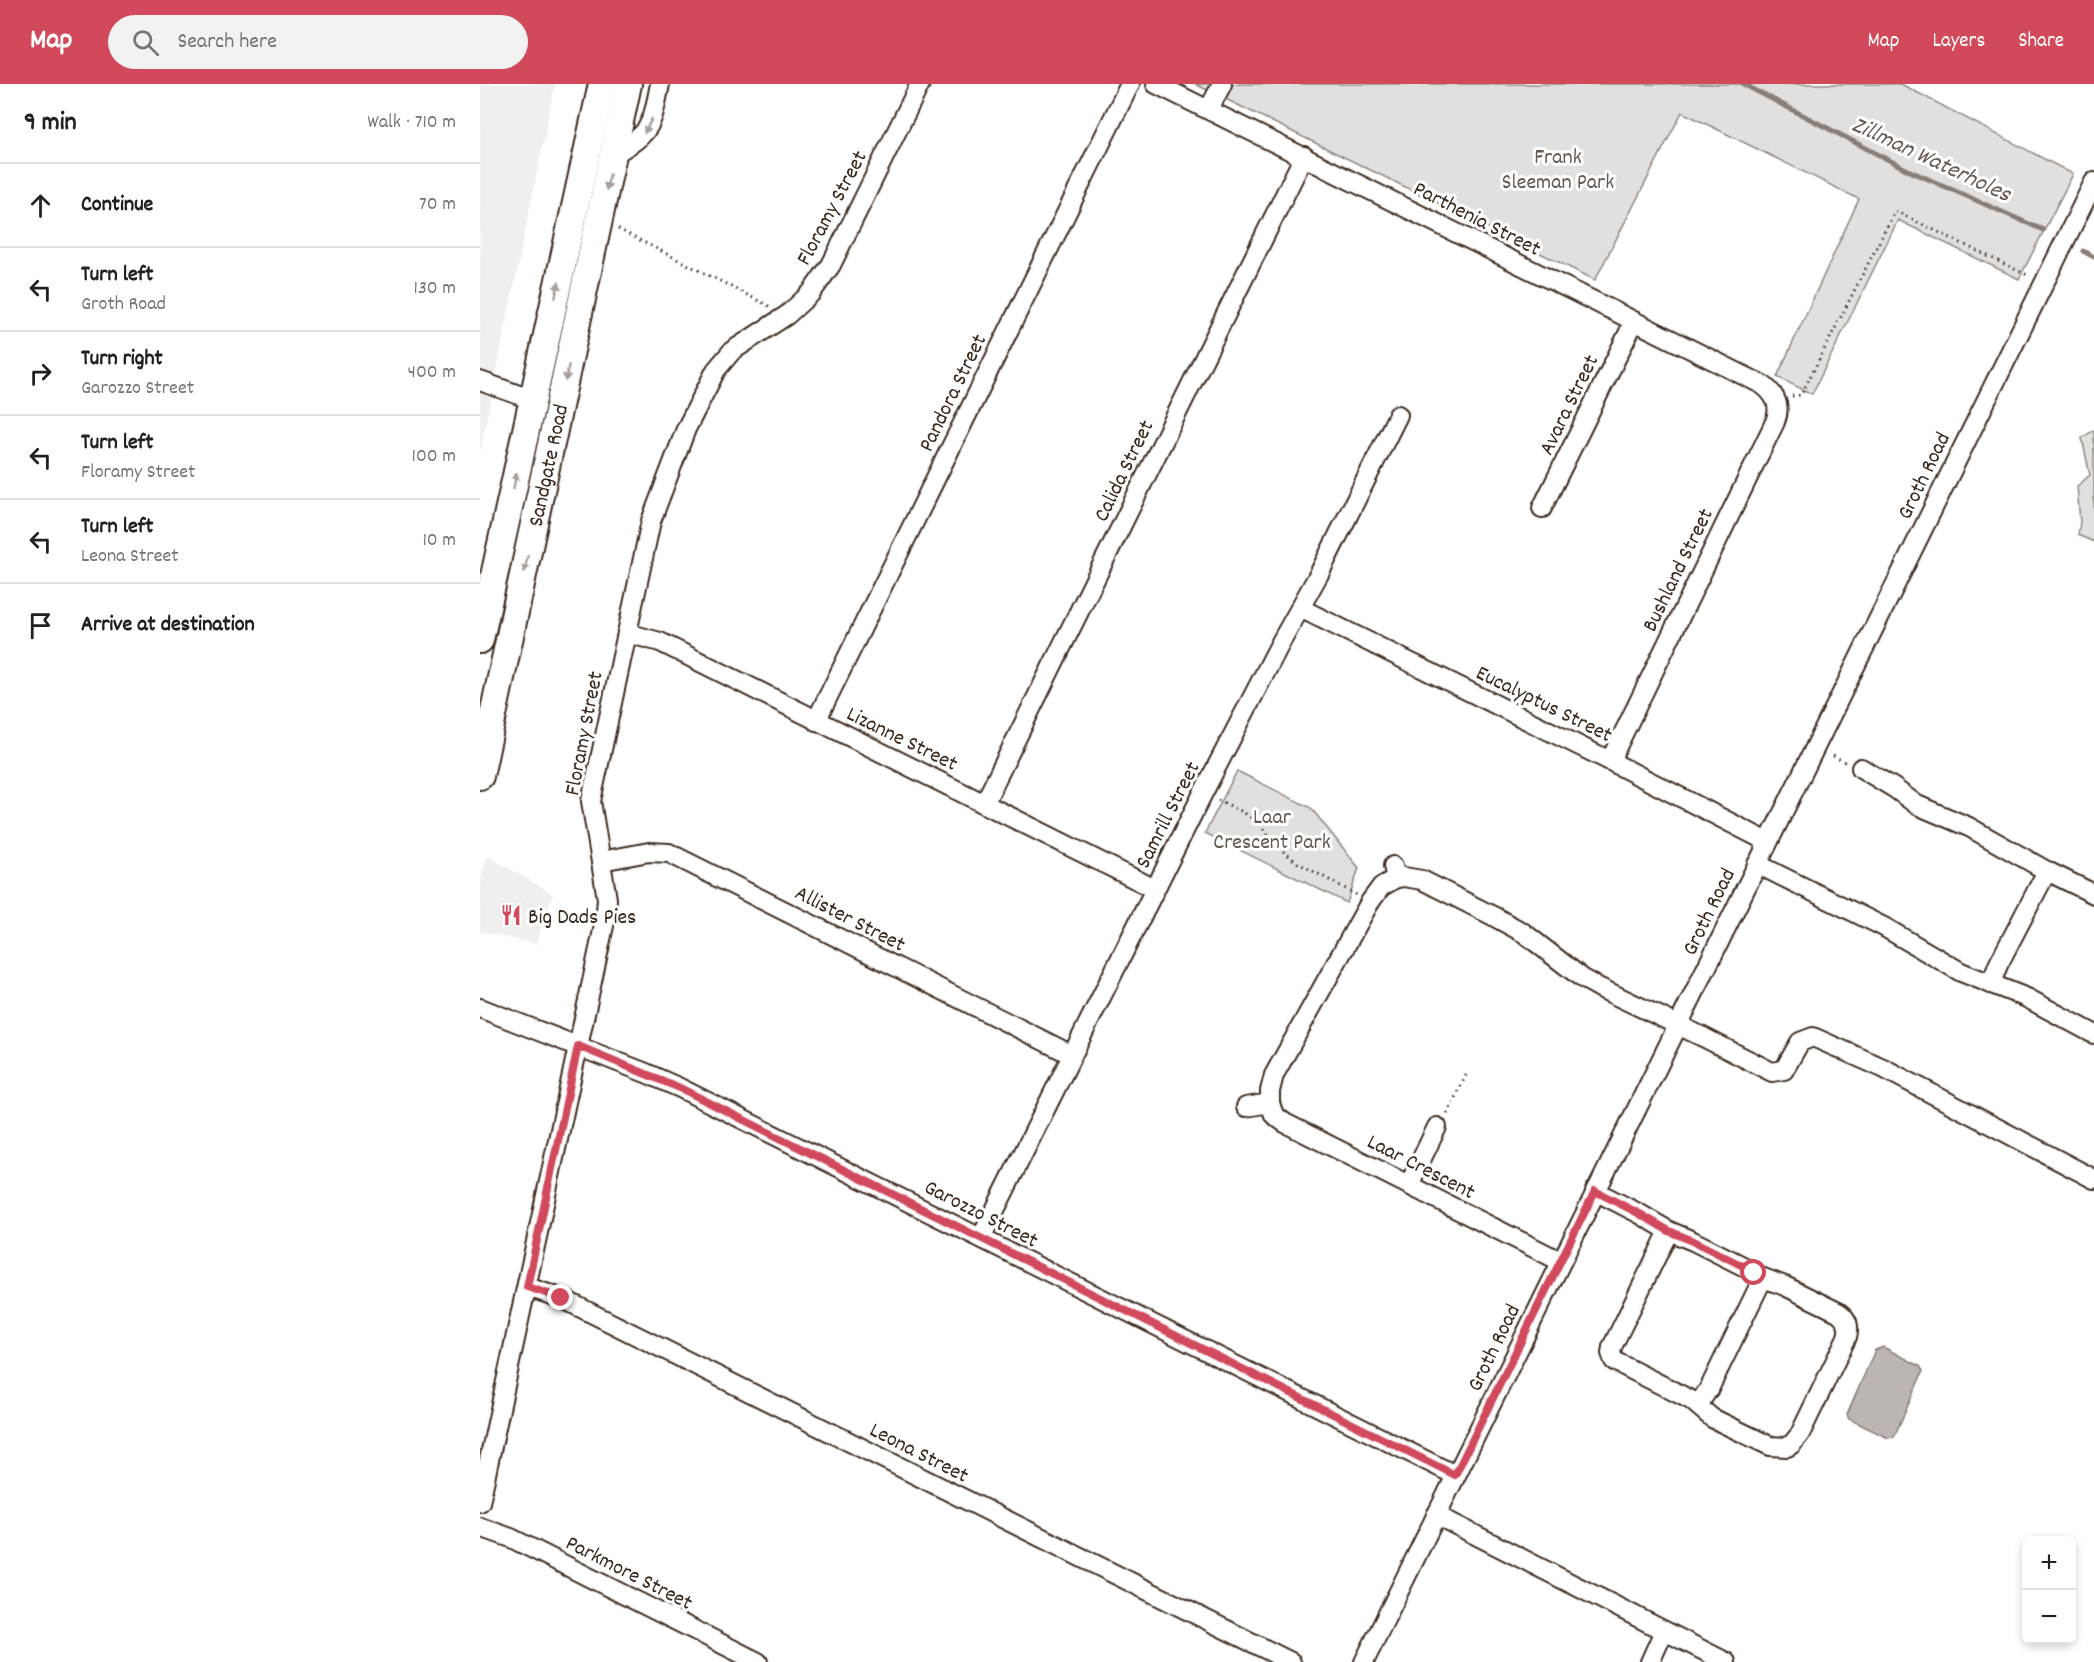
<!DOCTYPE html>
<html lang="en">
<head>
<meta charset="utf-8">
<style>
	body { margin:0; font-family:Dekko,sans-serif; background:#f2f2f2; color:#202124 }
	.controls { position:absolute; right:18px; bottom:18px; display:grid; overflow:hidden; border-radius:9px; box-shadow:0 3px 9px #0003 }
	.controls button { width:54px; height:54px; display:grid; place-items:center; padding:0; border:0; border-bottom:2px solid #e0e0e0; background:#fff; color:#202124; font:30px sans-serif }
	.stop { position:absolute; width:18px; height:18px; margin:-14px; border:4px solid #d1495b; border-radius:50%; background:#fff }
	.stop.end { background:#d1495b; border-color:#fff; box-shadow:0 2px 6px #0008 }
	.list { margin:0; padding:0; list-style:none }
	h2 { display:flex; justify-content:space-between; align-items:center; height:78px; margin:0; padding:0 24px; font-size:26px }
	h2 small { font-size:20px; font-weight:400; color:#757577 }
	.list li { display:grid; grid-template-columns:39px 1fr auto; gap:18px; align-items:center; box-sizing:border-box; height:84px; padding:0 24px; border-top:2px solid #e0e0e0 }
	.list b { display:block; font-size:22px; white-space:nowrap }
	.list p { margin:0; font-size:20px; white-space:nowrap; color:#757577 }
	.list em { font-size:20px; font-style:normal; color:#757577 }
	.icon { flex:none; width:33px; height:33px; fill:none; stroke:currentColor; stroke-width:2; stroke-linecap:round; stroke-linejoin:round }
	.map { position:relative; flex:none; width:1614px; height:1578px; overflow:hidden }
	header { display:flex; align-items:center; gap:36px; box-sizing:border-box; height:84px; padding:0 30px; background:#d1495b; color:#fff }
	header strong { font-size:28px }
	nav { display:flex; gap:33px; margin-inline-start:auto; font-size:21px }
	.search { width:420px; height:54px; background:#f2f2f2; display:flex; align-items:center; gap:15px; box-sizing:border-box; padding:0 21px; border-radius:33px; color:#757577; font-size:22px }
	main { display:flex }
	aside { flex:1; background:#fff }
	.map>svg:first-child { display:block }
	.built { fill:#f1efee }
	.green { fill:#e2e0de; stroke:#8e857e; stroke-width:1.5 }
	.water { fill:#bcb6b3; stroke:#887e77; stroke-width:1.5 }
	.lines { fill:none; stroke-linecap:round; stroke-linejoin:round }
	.stream { stroke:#887e77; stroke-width:5 }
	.minor-casing { stroke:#3b2a1e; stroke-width:22 }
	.highway-casing { stroke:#3b2a1e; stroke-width:30 }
	.path { stroke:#3b2a1e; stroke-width:3; stroke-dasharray:1.5 4.5; stroke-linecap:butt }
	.minor { stroke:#fff; stroke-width:18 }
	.highway { stroke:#fff; stroke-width:26 }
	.oneway { fill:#a79f9a }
	.route { stroke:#d1495b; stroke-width:8 }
	.labels { text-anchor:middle; stroke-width:6; stroke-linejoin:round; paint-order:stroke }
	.park-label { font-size:22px; fill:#65584e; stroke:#fff }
	.street-label { font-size:22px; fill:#3b2a1e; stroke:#fff }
	.poi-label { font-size:22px; fill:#3b2a1e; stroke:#fff; text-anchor:start }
	.water-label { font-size:24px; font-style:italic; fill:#685b52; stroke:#fff }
</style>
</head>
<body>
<header>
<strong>Map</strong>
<div class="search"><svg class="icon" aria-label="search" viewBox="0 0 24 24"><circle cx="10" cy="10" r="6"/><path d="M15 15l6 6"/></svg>Search here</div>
<nav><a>Map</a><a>Layers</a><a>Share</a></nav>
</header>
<main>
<aside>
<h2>9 min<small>Walk · 710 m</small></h2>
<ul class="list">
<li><svg class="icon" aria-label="ahead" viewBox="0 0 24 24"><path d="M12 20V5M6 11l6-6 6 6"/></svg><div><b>Continue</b></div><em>70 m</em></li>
<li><svg class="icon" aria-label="left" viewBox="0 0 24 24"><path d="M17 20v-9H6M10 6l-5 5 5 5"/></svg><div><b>Turn left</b><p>Groth Road</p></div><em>130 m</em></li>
<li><svg class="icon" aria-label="right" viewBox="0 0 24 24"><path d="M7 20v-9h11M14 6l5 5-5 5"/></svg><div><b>Turn right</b><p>Garozzo Street</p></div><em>400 m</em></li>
<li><svg class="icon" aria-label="left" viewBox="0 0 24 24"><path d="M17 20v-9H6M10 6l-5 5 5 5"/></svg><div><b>Turn left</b><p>Floramy Street</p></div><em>100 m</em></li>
<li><svg class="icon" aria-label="left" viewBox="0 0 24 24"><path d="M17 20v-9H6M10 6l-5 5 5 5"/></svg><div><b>Turn left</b><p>Leona Street</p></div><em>10 m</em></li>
<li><svg class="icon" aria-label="arrive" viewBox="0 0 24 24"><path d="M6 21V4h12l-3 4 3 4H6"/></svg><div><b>Arrive at destination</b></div></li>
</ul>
</aside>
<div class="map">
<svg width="1614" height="1578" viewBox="0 0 1614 1578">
	<rect width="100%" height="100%" fill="#fff"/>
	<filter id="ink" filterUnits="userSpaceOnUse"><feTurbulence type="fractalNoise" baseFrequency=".0167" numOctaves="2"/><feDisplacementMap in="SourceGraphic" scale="12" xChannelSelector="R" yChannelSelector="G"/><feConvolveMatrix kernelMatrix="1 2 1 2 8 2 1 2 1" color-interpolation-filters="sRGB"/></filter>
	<g filter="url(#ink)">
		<g class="built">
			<path d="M0 0H75L0 368Z"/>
			<path d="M7 772 73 810 56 860 0 848V800Z"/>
		</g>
		<g class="green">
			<path d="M715 0H1421L1593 90 1539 195 1418 136 1332 310 1297 293 1379 115 1202 28 1115 196Z"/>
			<path d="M1614 346V458L1598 451 1600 438 1597 402 1610 391 1602 354Z"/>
			<path d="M757 687 831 724 879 784 867 819 725 749Z"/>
		</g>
		<path class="water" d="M1403 1263 1440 1282 1443 1287 1414 1353 1408 1354 1369 1335 1367 1331 1395 1266Z"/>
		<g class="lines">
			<g class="stream">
				<path d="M1263 0 1430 87 1563 146"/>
				<path d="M1603 167 1614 173"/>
			</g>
			<defs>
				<g id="minor">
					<path d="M676 0 1283 301C1296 311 1301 323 1295 338L1130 677"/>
					<path d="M729 25 742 0"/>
					<path d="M135 69C172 50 172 39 180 0"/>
					<path d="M0 297 53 316"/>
					<path d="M1062 424 1154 238"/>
					<path d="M820 524 1130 677 1288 758"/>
					<path d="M147 549 180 558 675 805"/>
					<path d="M336 637 650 0"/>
					<path d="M1381 684 1414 704 1437 721 1489 743 1567 787 1614 810"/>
					<path d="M504 720 824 72"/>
					<path d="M121 777 169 768 189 769 592 971"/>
					<path d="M1277 780 1404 843 1481 888 1547 914 1614 950"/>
					<path d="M913 782 916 794 924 793 942 796 1013 832 1044 849 1102 894 1120 904 1223 953 1292 988 1304 986 1320 958 1333 953 1403 984 1614 1095"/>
					<path d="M1511 900 1518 881 1567 787"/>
					<path d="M0 924 166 989 200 1004 975 1391"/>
					<path d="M790 1019 794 1031 805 1039 1080 1177"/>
					<path d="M766 1023 790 1019V1007L794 991 890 818 901 803 916 794"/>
					<path d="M929 1101 957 1043"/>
					<path d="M1115 1107 1160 1130 1189 1147 1213 1157 1265 1183 1278 1192 1305 1202 1358 1228C1367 1234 1370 1242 1367 1253L1320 1350 1312 1360 1307 1363 1290 1362 1232 1334 1211 1316 1134 1277 1131 1269 1132 1263 1189 1147"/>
					<path d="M501 1154 723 709 801 558 839 490 918 331"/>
					<path d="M47 1203 81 1214 811 1578"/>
					<path d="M1218 1321 1230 1303 1283 1194"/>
					<path d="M0 1418 125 837 127 815 111 717 171 437 206 345 236 286 252 267 307 231 331 209 351 181 440 0"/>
					<path d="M956 1431 1246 1578"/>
					<path d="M0 1443 31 1454 278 1578"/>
					<path d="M884 1578 1614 98"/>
					<path d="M1170 1578 1184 1547"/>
				</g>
				<g id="highway">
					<path d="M0 556 122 0"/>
					<path id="s1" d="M0 692 148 0"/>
				</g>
			</defs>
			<use href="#minor" class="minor-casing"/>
			<use href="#highway" class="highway-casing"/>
			<g class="path">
				<path d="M138 145 291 223"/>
				<path d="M1312 312 1321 311 1415 127 1547 191"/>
				<path d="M1353 672 1367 679"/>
				<path d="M738 716 763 728 777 738 803 767 818 779 877 811"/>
				<path d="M967 1030 986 991"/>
			</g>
			<use href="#minor" class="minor"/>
			<use href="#highway" class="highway"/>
		</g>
		<defs><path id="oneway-solid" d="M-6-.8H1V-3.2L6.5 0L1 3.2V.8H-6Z" transform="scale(1.5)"/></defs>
		<g class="oneway">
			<use href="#oneway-solid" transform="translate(168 42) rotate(117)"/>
			<use href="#oneway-solid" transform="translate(128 98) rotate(102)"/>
			<use href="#oneway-solid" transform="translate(77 206) rotate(-78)"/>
			<use href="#oneway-solid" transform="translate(87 289) rotate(102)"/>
			<use href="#oneway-solid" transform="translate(35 397) rotate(-78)"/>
			<use href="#oneway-solid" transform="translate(46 480) rotate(102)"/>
		</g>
	</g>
	<g class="lines" filter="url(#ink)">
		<path class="route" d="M81 1214 47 1203 98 962 200 1004 975 1391 1115 1107 1160 1130 1189 1147 1213 1157 1265 1183 1274 1189"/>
	</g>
	<defs>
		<symbol id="restaurant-bare" viewBox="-9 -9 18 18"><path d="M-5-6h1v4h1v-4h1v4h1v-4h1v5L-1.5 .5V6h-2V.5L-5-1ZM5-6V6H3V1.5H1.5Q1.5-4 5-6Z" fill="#d1495b" stroke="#fff" stroke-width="2.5" paint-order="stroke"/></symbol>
	</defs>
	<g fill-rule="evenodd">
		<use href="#restaurant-bare" x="16" y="816" width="30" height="30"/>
	</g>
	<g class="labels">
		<g class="park-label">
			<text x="1078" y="79">Frank<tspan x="1078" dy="25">Sleeman Park</tspan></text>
			<text x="792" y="739">Laar<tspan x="792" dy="25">Crescent Park</tspan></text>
		</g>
		<g class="street-label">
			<text transform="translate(350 123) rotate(-62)" y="8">Floramy Street</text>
			<text transform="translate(998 133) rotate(27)" y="8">Parthenia Street</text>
			<text transform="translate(471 308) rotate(-64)" y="8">Pandora Street</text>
			<text transform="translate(1087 320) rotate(-64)" y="8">Avara Street</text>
			<text dy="8" stroke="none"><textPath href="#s1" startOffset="318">Sandgate Road</textPath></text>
			<text transform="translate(642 386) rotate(-64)" y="8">Calida Street</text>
			<text transform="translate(1442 391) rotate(-64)" y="8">Groth Road</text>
			<text transform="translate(1196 485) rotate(-64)" y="8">Bushland Street</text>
			<text transform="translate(1065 618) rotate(26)" y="8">Eucalyptus Street</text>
			<text transform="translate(102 649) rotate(-79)" y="8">Floramy Street</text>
			<text transform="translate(423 653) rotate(26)" y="8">Lizanne Street</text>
			<text transform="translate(686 730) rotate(-63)" y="8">Samrill Street</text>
			<text transform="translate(1227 827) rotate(-64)" y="8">Groth Road</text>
			<text transform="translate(371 833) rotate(27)" y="8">Allister Street</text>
			<text transform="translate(942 1081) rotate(27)" y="8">Laar Crescent</text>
			<text transform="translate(502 1128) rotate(27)" y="8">Garozzo Street</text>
			<text transform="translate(1012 1263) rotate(-64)" y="8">Groth Road</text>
			<text transform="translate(440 1367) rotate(27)" y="8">Leona Street</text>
			<text transform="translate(150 1487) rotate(27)" y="8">Parkmore Street</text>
		</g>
		<g class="poi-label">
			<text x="48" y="839">Big Dads Pies</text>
		</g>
		<g class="water-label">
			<text transform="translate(1452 74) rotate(25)" y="8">Zillman Waterholes</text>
		</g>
	</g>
</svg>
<div class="controls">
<button>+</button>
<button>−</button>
</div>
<div class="stop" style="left:1274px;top:1189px"></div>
<div class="stop end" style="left:81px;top:1214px"></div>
</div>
</main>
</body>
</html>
